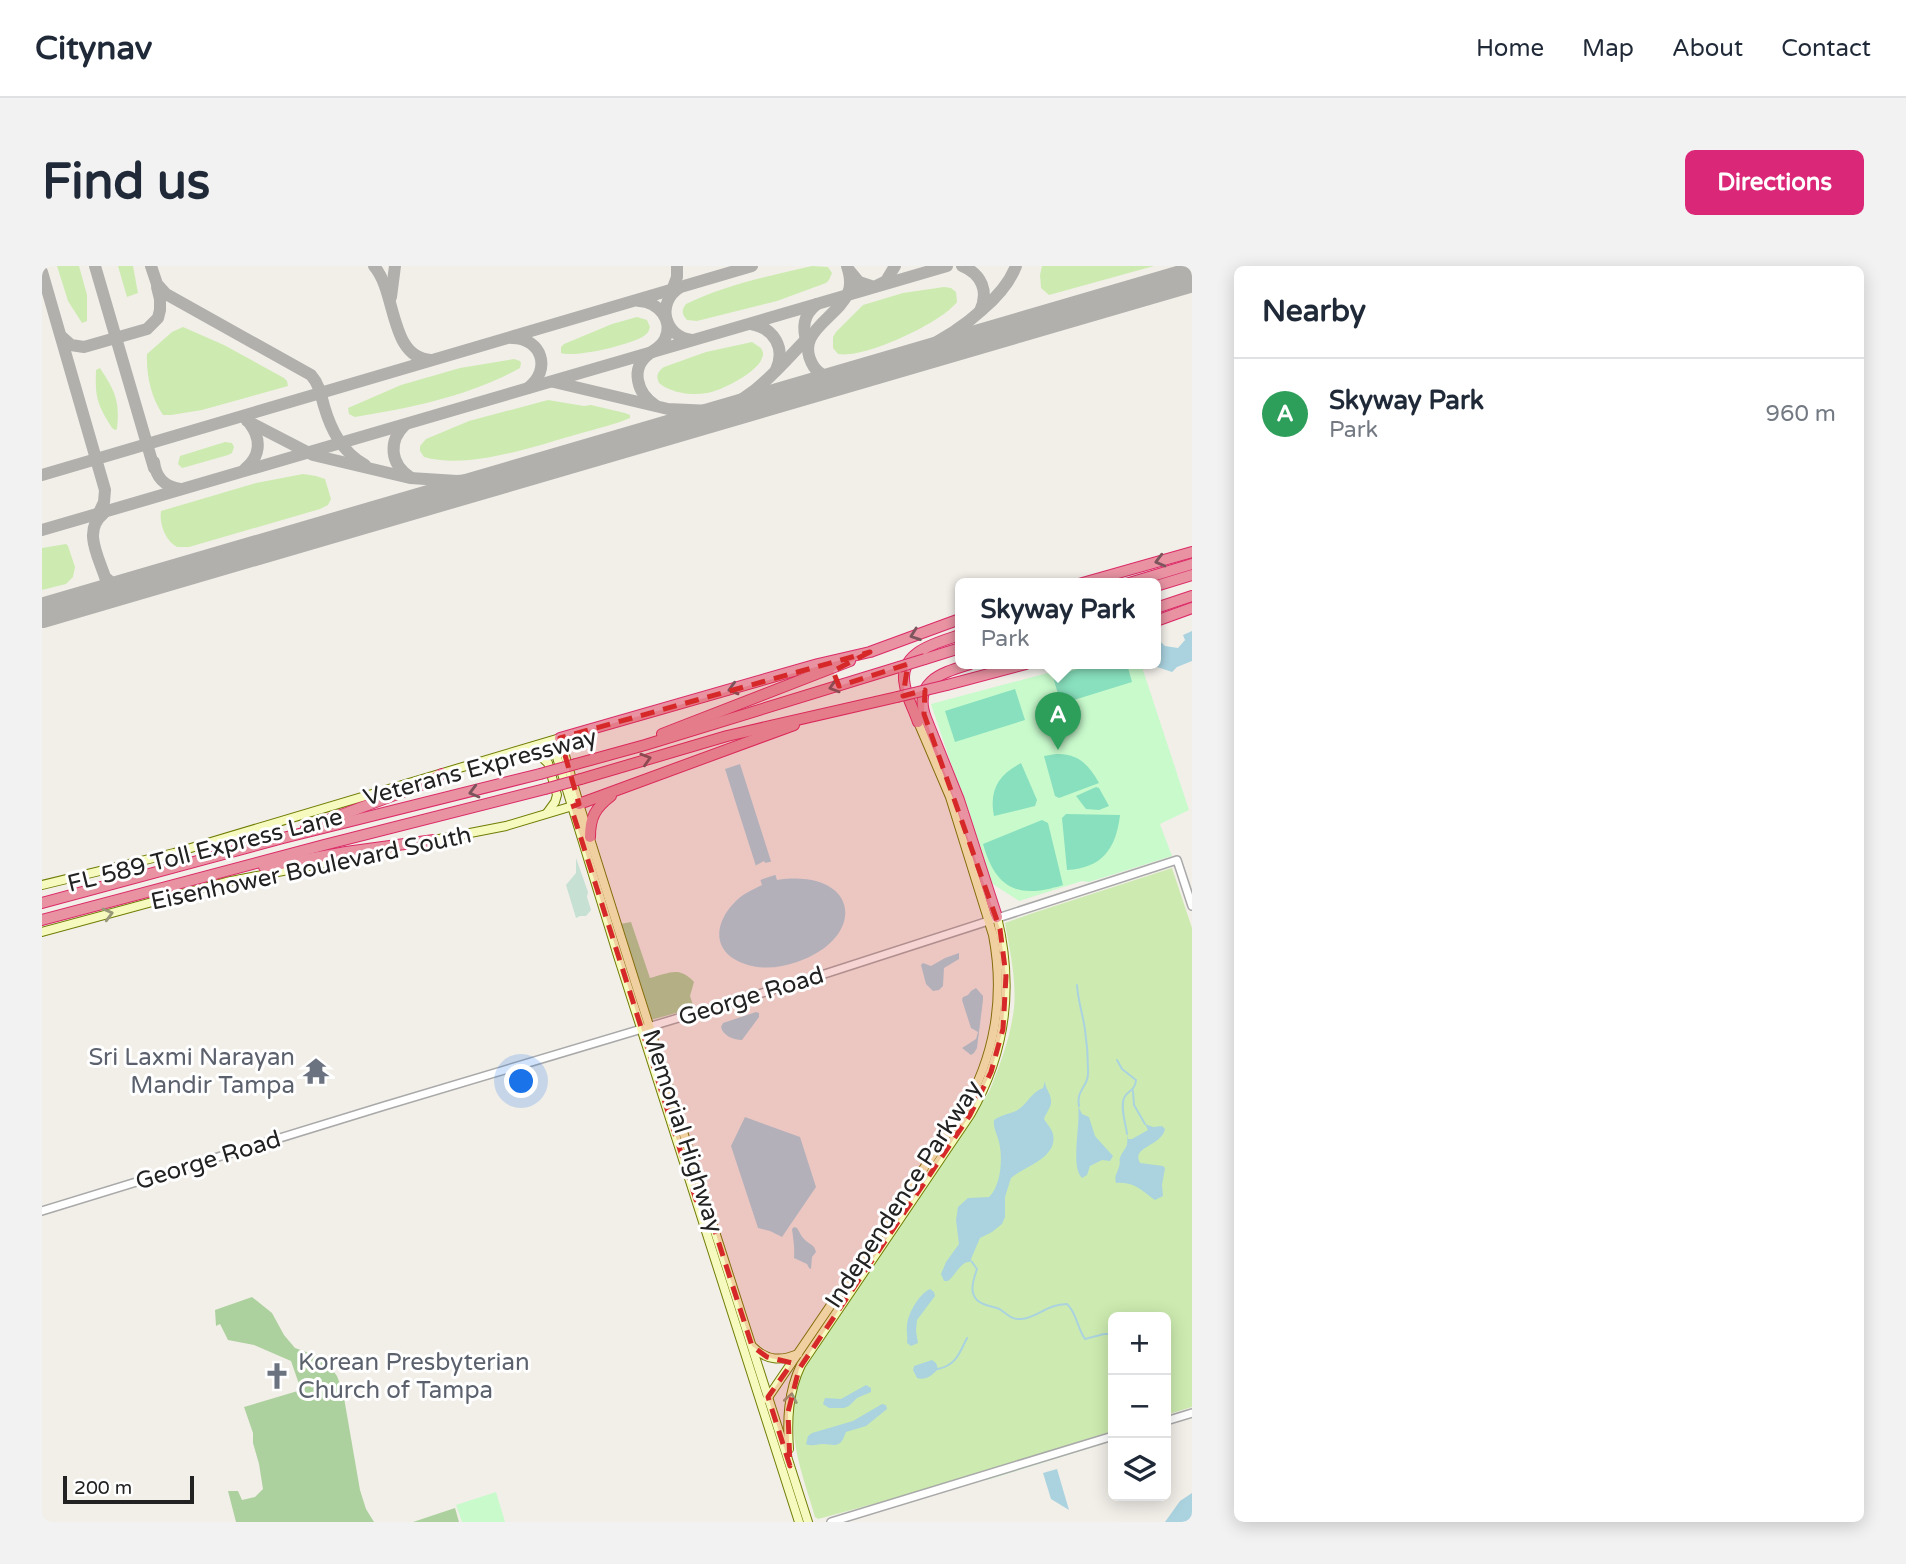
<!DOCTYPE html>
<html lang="en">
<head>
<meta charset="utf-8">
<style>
	body { margin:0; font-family:"Varela Round",sans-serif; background:#f2f2f3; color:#1f2937 }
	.controls { position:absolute; right:21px; bottom:21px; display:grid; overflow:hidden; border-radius:10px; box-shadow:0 4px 18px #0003 }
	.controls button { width:63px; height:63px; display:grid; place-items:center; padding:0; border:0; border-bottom:2px solid #e0e1e3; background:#fff; color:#1f2937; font:35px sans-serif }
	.scale { position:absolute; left:21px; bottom:18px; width:131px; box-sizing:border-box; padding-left:7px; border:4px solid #222; border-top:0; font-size:19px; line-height:24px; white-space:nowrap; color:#222; -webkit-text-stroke:5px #fff; paint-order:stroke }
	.you { position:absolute; left:480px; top:816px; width:24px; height:24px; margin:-18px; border:5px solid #fff; border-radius:50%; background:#1a73e8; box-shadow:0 0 0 10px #1a73e833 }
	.badge { display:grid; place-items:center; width:46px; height:46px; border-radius:50%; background:#db2777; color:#fff; font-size:23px; font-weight:700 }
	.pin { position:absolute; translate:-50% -58px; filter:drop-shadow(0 2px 4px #0008) }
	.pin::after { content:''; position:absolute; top:37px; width:24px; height:21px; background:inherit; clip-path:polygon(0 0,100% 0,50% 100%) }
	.popup { position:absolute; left:913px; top:312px; width:206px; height:91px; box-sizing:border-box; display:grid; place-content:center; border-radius:10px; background:#fff; filter:drop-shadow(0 2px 5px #0005); font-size:23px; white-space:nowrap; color:#747a83 }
	.popup b { font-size:26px; color:#1f2937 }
	.popup::after { content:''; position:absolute; left:50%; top:100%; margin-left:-14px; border:14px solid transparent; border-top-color:#fff }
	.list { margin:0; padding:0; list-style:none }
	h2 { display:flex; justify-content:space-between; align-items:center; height:91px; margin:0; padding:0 28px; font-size:30px }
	h2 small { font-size:23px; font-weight:400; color:#747a83 }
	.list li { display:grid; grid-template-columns:46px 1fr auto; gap:21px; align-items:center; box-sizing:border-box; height:112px; padding:0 28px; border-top:2px solid #e0e1e3 }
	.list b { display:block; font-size:26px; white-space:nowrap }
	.list p { margin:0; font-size:23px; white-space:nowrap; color:#747a83 }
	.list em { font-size:23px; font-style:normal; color:#747a83 }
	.icon { flex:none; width:38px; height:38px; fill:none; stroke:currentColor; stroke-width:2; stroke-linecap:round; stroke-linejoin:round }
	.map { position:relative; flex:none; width:1150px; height:1256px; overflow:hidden; border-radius:10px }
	header { display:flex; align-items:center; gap:42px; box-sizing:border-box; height:98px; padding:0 35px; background:#fff; border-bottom:2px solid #e0e1e3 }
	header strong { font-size:33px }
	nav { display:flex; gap:38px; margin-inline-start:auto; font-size:24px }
	.intro { display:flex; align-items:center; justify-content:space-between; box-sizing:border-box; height:168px; padding:0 42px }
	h1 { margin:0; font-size:49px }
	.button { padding:18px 32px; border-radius:10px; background:#db2777; color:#fff; font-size:24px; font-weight:700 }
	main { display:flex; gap:42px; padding:0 42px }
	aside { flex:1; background:#fff; border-radius:10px; box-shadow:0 4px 18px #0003 }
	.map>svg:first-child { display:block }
	.grass { fill:#cdebb0 }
	.forest { fill:#add19e }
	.wetland { fill:#c6e0d4 }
	.park { fill:#c8facc }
	.pitch { fill:#88e0be }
	.water { fill:#aad3df }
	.pier { fill:#f2efe9 }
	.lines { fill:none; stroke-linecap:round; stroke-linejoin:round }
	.stream { stroke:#aad3df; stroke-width:2 }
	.taxiway { stroke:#b1b0ac; stroke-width:12 }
	.runway { stroke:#b1b0ac; stroke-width:30 }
	.tertiary-casing { stroke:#a9a9a9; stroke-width:10 }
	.secondary-casing { stroke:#707d05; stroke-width:10 }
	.motorway-casing { stroke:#dc2a67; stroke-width:12 }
	.tertiary { stroke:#fff; stroke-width:7 }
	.secondary { stroke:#f7fabf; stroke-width:8 }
	.motorway { stroke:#e892a2; stroke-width:10 }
	.motorway-bridge-casing { stroke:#dc2a67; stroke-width:12; stroke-linecap:butt }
	.motorway-bridge { stroke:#e892a2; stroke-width:10 }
	.oneway { stroke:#7b545c }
	.oneway2 { stroke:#979978 }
	.marked { fill:#d62828; fill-opacity:0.2; stroke:#d62828; stroke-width:5; stroke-dasharray:14 9; stroke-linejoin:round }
	.labels { text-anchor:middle; stroke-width:6; stroke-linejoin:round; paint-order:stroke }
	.street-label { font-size:24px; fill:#222; stroke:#fff }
	.worship-label { font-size:24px; fill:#5b616d; stroke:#fff; text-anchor:end }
</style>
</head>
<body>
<header>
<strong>Citynav</strong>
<nav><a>Home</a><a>Map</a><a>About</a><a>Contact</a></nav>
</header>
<div class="intro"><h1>Find us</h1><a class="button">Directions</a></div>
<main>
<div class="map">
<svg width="1150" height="1256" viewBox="0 0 1150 1256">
	<rect width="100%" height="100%" fill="#f2efe9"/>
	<g class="grass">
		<path d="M15 0H37L45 29V55L40 57 26 35Z"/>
		<path d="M76 0H91L96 27 85 31Z"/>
		<path d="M770 0 786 1 790 7 787 14 784 17 735 35 655 55 645 54C640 49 639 44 644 38 683 19 727 10 770 0Z"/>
		<path d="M1000 0H1112L1007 29 999 22 998 9Z"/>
		<path d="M902 21 909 22 914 26 915 36C899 57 822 93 796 88L791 82V71L794 66 821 39 861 27Z"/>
		<path d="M595 51 605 54 608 61C606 66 607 66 602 70 588 79 533 92 519 87V81L522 78 570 58Z"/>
		<path d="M141 61 182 79 242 112 245 115 246 120 160 144 129 149H121C109 132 104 108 105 88L130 66Z"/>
		<path d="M710 76 719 82C721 86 722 88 720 92 716 106 679 125 665 127 650 130 629 127 617 117 614 110 615 106 622 101L664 86Z"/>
		<path d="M472 93 478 95 479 97 478 102C428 130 369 142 313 151L307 148 306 142 359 119 418 102Z"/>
		<path d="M58 102C73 125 78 135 75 163L73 164 70 162C55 138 53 132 54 104Z"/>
		<path d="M506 134 542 140 549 139 583 147 588 149V152C572 159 553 163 536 168 494 180 426 204 382 191L378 185V180L384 173 427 155Z"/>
		<path d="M183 176 190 177 192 181 190 187 186 189 144 201 140 202 136 198 138 190Z"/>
		<path d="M261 208 274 210 283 213 289 233 286 239 278 243 147 281H135C123 275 117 257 119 245L214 217Z"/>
		<path d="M24 278 26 280 33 301 31 311 24 318 0 324V282Z"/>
		<path d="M1130 602 1150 662V1141L1124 1149V1051H1071V1165L887 1223 776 1253 773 1251C761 1209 743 1167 755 1123 757 1115 761 1106 764 1098L947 826C957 802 967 775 971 749 976 720 968 686 963 657L991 647Z"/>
	</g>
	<g class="forest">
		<path d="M589 656 608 712C628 707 637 700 652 716L648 730 652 742 609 754 578 658Z"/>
		<path d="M210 1031 230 1047 242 1069 253 1082 270 1088 286 1098 295 1110 301 1126 318 1224 324 1243 332 1256H194L186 1225H196L200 1234 213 1231 221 1223 217 1198 211 1177V1167L202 1141 259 1124 249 1095 212 1079 186 1074 178 1058 174 1060 173 1044Z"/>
		<path d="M413 1242 417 1256H371Z"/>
	</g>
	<path class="wetland" d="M534 592 546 626 545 631 549 644 544 650H538L534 652 524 619 534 607Z"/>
	<g class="park">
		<path d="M1033 398H1099L1147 544 1118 558 1130 590 1047 616 1040 615 977 635 949 617 889 438 1013 405Z"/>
		<path d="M1071 1173V1175L945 1214 944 1211Z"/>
		<path d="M454 1226 463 1256H420L414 1239Z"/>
	</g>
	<g class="pitch">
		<path d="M1050 398H1085L1090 416 1019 438 1011 411Z"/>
		<path d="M973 423 983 454 913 476 903 445Z"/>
		<path d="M1014 488C1036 487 1047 499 1057 517L1017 532 1013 530 1002 490Z"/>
		<path d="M979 497 995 534 993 540 952 550C947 524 956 509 979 497Z"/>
		<path d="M1054 521 1057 522 1067 540 1057 544 1044 543 1034 530Z"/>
		<path d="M1024 548 1078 549C1074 583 1060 602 1025 604L1020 552Z"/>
		<path d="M1000 554 1006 557 1021 619C977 633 954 624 941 578Z"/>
	</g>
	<g class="water">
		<path d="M1150 365V395L1135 401 1130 406 1106 398H1114V376L1117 374 1123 380 1136 382 1143 374 1141 369Z"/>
		<path d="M698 498 735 614C817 602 827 671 755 696 738 702 720 704 703 698 670 687 671 658 693 636 700 628 710 624 720 619L683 503Z"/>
		<path d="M917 687V693L902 702 901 720 897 724 891 725 884 718 879 699 881 697 889 700 903 692Z"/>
		<path d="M934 722 941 730V734L935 782 932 787 929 789 920 782 934 773 936 766 929 762 920 734 921 731 926 729 929 725Z"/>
		<path d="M714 746 717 747V751L700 774C692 774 681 770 679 761L681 757Z"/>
		<path d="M1003 815C1003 823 1010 828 1009 837 1008 843 1004 847 1002 853 1005 858 1010 863 1011 868 1016 892 983 900 969 912L963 931V951L960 958 950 966 938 972 929 993 930 996C919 994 914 1009 906 1015H902L899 1008 904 996 917 978 914 954 916 941 926 932 947 931C959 920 961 892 957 876 955 868 951 862 952 854 959 849 967 848 974 845 985 839 989 826 1001 822Z"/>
		<path d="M1036 840 1040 848 1047 851 1053 870 1071 890 1068 895 1060 894 1048 900 1045 909 1040 912C1028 900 1039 858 1036 840Z"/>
		<path d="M703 851 758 871 774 921 740 971 728 965 716 962 689 880Z"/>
		<path d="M1103 858 1111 861 1120 860 1123 863C1119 881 1089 880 1098 897L1121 900 1123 902 1120 919 1121 930 1113 934C1100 925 1092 915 1074 917 1072 909 1075 908 1077 901 1079 894 1076 896 1079 889 1085 880 1086 880 1085 868L1086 873H1090L1106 864Z"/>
		<path d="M752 961 755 962C757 965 759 970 762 973 768 979 772 978 774 986L770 991 769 1003 767 1002 765 998 752 992C753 982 751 972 750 963Z"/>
		<path d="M888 1023 892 1026 893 1030 875 1054 874 1065 876 1077 869 1080 865 1077C866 1071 864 1065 865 1058 867 1046 877 1028 888 1023Z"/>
		<path d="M890 1094 894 1097 896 1103C891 1109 883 1115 875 1112L871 1104 872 1100Z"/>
		<path d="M824 1119 829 1122V1126L815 1132 807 1140 802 1142H787L781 1138 783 1132 799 1133Z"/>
		<path d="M840 1138 844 1139 845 1143 824 1160 804 1166C798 1182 796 1179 781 1178 774 1178 771 1181 764 1178L766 1170 770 1167 811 1155Z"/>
		<path d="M1015 1203 1027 1244 1009 1233 1001 1207Z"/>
		<path d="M1150 1227V1256H1123L1138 1235Z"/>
	</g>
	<path class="pier" d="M722 595 723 597 732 595 736 608 715 615 711 601Z"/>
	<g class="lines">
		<g class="stream">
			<path d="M1035 719C1036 736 1041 748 1043 764 1045 777 1046 791 1046 804 1047 822 1034 822 1037 840"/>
			<path d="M1075 794 1080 803 1094 814C1093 826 1085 824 1082 832 1078 842 1084 858 1085 868"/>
			<path d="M1091 825 1092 839 1103 858"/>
			<path d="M930 996 935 1003C930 1017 925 1033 944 1039 949 1041 955 1041 959 1044 966 1049 970 1054 979 1053 995 1052 1005 1038 1025 1038 1035 1047 1035 1062 1043 1073L1062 1068H1071"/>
			<path d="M896 1103C914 1099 917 1088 925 1072"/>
		</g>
		<g class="taxiway">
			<path d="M53 0 112 202"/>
			<path d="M109 0 115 18 124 28 269 109C277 118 279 129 282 140 289 164 300 186 323 199"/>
			<path d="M332 0C355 26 347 92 389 94"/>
			<path d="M805 0C808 9 810 18 806 27 795 53 750 66 772 101 779 111 790 114 802 112 853 97 901 80 941 43 955 31 967 18 974 0"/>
			<path d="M920 0C940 8 947 26 938 45"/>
			<path d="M807 4 817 16 832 21 844 15 853 0"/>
			<path d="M0 6 63 224 62 236 55 251"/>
			<path d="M637 22C614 37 622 71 650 74"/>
			<path d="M629 27 635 11V0"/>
			<path d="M349 31 353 0"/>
			<path d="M597 35C616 36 632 54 623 73 619 81 613 83 607 88 587 103 596 128 613 139"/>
			<path d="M709 58C732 62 744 82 734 104"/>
			<path d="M20 71 29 79 42 81 105 63 116 52 118 44V33L115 21"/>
			<path d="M470 72C500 72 510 104 486 122"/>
			<path d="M765 78C760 61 761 49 775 38"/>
			<path d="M512 116 626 143 669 145"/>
			<path d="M205 155 271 189 368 212 415 215 442 213 473 208 524 193"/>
			<path d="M363 159C346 175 348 198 368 211"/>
			<path d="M567 181C617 166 672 156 713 124 733 108 750 88 767 70"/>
			<path d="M112 196C114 212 122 220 138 223"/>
			<path d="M203 203C218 191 220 174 208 158"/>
			<path d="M0 209 710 0"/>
			<path d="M61 248C41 264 56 290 63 311L72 319 80 322 128 308"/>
			<path d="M0 264 905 0"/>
		</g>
		<path class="runway" d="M0 347 1150 11"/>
		<defs>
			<g id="tertiary">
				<path d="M0 945 342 840 767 713 1135 594 1150 640"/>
				<path d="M1124 1155 1150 1147"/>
				<path d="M789 1256 1071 1170"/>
			</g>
			<g id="secondary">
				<path d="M510 475 576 690 757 1256"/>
				<path d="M482 486 495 487 506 497 515 529 513 536 505 547"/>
				<path d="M387 575 464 560 534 539"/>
				<path d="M0 619 132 587 518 472 537 538 595 722 766 1256"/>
				<path d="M0 666 184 616 344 585"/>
				<path d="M711 1081C725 1095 739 1095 756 1088"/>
				<path d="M725 1133 920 846C953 792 963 731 951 669L908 531 876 456"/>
				<path d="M747 1183C745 1154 746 1126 759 1099L928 849C964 787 972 720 955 651"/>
			</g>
			<g id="motorway">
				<path d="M1037 318 1150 286"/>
				<path d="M1084 318 1150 298"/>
				<path d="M1114 320 1150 309"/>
				<path d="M1114 342 1150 330"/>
				<path d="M1114 355 1150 342"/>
				<path d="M883 393 918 382"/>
				<path d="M928 398C900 407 870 415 884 452L917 534 955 651"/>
				<path d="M905 419 984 398"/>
				<path d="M876 456C872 444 865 432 863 420 855 386 894 377 918 369"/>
				<path d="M620 468 808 395"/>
				<path d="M518 472 776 398 828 386 918 353"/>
				<path d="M534 498 603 479 857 401"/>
				<path d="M539 513 685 470 855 431"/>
				<path d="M537 538 752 459"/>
				<path d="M264 562 377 520 400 508"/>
				<path d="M548 571C548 552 553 542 569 530"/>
				<path d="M222 601 304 586 392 574"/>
				<path d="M0 637 241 572 498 508"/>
				<path d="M0 654 282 579 503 523"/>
			</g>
		</defs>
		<use href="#tertiary" class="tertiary-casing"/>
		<use href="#secondary" class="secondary-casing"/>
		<use href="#motorway" class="motorway-casing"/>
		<use href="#tertiary" class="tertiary"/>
		<use href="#secondary" class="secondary"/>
		<use href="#motorway" class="motorway"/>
		<defs>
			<g id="motorway-bridge">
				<path d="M857 401 883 393"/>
				<path d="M855 431 905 419"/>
				<path d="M498 508 534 498"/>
				<path d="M503 523 539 513"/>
			</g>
		</defs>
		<use href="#motorway-bridge" class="motorway-bridge-casing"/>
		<use href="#motorway-bridge" class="motorway-bridge"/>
	</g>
	<defs><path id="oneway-chevron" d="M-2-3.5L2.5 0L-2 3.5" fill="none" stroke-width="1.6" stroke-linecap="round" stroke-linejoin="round" transform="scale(1.75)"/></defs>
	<g class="oneway">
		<use href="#oneway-chevron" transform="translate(1118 295) rotate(165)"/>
		<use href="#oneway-chevron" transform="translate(873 369) rotate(160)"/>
		<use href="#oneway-chevron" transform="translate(792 421) rotate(163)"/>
		<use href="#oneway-chevron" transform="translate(691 423) rotate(164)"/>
		<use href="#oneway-chevron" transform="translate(604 493) rotate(-17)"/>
		<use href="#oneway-chevron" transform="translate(432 526) rotate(165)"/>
	</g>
	<g class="oneway2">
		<use href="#oneway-chevron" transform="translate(66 648) rotate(-15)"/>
		<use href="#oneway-chevron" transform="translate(749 1132) rotate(-79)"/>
	</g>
	<path class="marked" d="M828 386 791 405 797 420 866 398 861 430 883 424 882 448 958 663 964 710 961 763 949 806 928 849 757 1103 746 1146 748 1200 726 1131 750 1097 725 1091 710 1080 662 931 654 934 529 541 537 538 518 472Z"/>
	<defs>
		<symbol id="temple-bare" viewBox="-9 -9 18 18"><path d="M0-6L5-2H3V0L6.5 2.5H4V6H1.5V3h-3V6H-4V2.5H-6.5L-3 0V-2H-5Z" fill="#6b7280" stroke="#fff" stroke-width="2.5" paint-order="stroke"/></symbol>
		<symbol id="church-bare" viewBox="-9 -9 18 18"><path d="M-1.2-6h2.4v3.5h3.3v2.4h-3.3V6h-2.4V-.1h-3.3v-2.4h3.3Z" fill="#6b7280" stroke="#fff" stroke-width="2.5" paint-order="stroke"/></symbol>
	</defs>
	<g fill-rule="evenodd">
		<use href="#temple-bare" x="255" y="786" width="38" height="38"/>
		<use href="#church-bare" x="216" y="1091" width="38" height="38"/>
	</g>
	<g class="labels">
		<g class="street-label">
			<text transform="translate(438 501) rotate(-15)" y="8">Veterans Expressway</text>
			<text transform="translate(163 584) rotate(-14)" y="8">FL 589 Toll Express Lane</text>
			<text transform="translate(269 602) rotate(-12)" y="8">Eisenhower Boulevard South</text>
			<text transform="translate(709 730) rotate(-17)" y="8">George Road</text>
			<text transform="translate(641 865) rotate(72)" y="8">Memorial Highway</text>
			<text transform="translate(166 894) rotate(-17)" y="8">George Road</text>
			<text transform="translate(861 928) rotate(-57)" y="8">Independence Parkway</text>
		</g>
		<g class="worship-label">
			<text x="253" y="799">Sri Laxmi Narayan<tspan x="253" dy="28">Mandir Tampa</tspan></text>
			<text x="256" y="1104" text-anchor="start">Korean Presbyterian<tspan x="256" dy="28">Church of Tampa</tspan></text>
		</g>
	</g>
</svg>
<div class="controls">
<button>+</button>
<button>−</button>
<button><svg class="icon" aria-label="layers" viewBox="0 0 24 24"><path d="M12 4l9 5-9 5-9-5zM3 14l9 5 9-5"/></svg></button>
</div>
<div class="scale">200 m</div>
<div class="you"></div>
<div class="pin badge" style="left:1016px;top:484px;background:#2e9e5b">A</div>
<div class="popup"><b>Skyway Park</b>Park</div>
</div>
<aside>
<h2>Nearby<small></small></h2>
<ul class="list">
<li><span class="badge" style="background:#2e9e5b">A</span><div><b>Skyway Park</b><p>Park</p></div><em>960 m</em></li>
</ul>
</aside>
</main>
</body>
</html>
